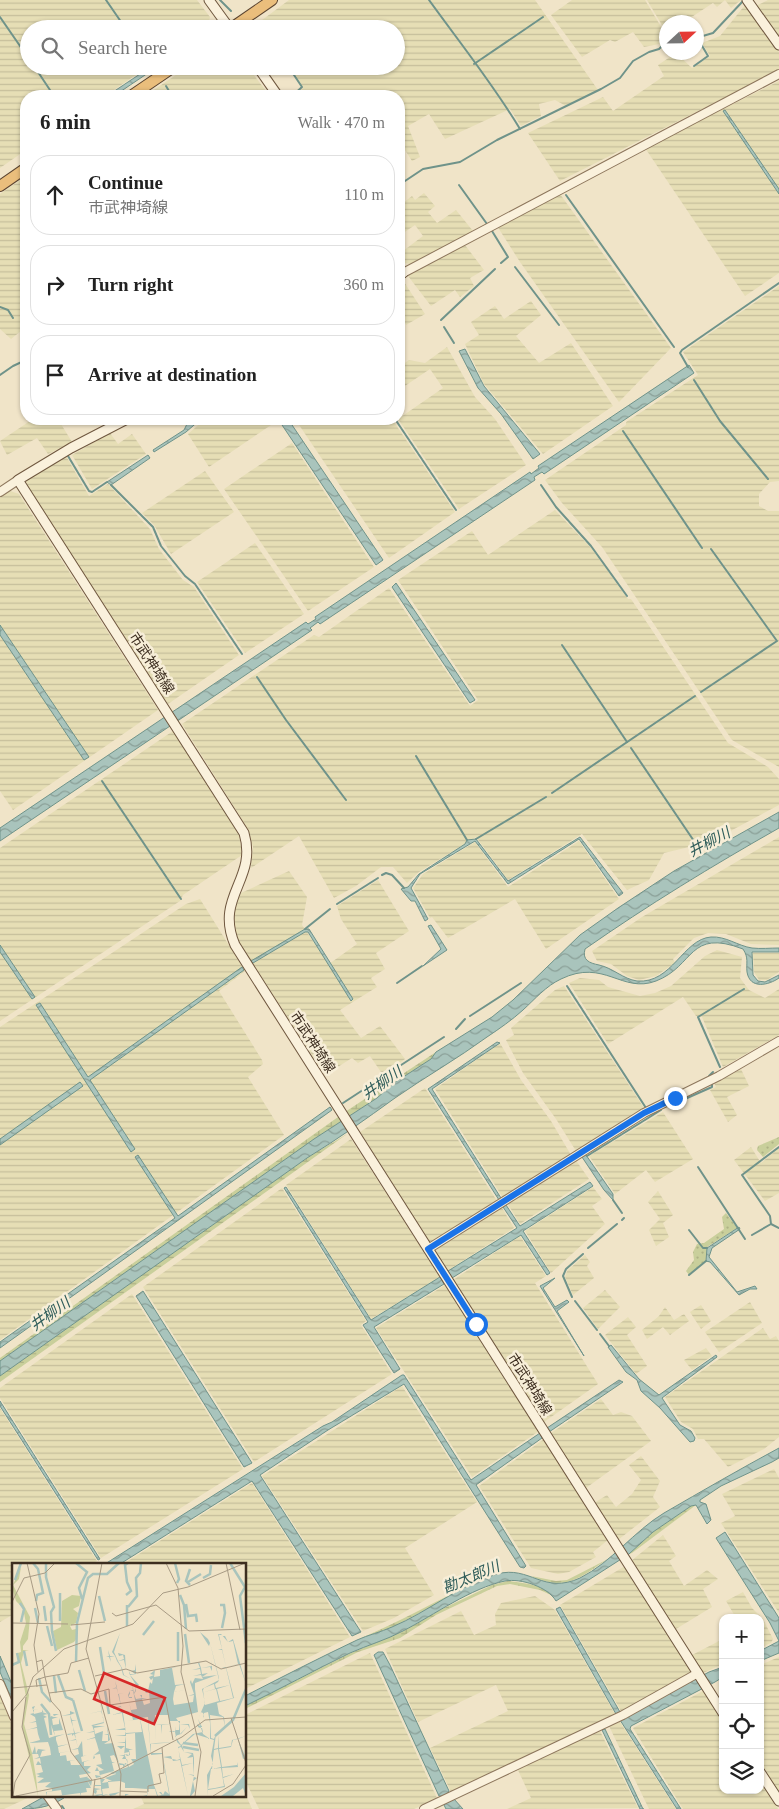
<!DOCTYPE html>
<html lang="en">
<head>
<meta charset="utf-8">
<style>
	body { margin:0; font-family:"Times New Roman","Noto Sans JP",serif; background:#f2f2f2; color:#222 }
	.controls { position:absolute; right:15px; bottom:15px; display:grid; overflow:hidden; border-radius:10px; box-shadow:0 1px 4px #0004 }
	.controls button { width:45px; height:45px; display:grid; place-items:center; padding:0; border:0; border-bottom:1px solid #e0e0e0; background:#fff; color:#222; font:25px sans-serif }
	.compass { position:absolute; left:659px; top:15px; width:45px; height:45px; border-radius:50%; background:#fff; box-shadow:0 1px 4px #0004; rotate:68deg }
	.stop { position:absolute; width:15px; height:15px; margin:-11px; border:4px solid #1a73e8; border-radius:50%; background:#fff }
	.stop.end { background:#1a73e8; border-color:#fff; box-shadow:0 1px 5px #0008 }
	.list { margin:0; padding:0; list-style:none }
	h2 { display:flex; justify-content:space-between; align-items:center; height:65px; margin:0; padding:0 20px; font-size:21px }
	h2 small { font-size:16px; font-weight:400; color:#767676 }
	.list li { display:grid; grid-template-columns:32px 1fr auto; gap:15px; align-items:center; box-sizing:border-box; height:80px; margin:0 10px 10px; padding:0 10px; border:1px solid #e0e0e0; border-radius:20px }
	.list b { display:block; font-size:19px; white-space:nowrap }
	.list p { margin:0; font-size:16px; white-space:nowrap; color:#767676 }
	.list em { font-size:16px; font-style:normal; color:#767676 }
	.icon { flex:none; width:28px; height:28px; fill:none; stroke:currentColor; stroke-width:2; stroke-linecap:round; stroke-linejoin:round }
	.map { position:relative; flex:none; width:779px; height:1809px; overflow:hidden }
	.search { position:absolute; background:#fff; box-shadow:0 1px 4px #0004; left:20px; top:20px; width:385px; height:55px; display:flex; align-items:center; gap:12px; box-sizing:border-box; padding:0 18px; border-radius:28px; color:#767676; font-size:19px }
	.panel { position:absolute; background:#fff; box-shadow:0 1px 4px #0004; left:20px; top:90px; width:385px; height:335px; border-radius:20px }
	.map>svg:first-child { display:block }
	.farmland { fill:url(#farmland-rules) }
	.grass { fill:url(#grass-dots) }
	.wetland { fill:url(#wetland-marsh) }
	.water { fill:url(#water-waves); stroke:#6f938a }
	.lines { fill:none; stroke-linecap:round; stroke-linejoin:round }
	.stream { stroke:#6f938a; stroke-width:2 }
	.tertiary-casing { stroke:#8d765c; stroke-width:10 }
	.secondary-casing { stroke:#6f573f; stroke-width:11 }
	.trunk-casing { stroke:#5b4430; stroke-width:12 }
	.tertiary { stroke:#faf1dc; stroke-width:8 }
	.secondary { stroke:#faf1dc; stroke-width:9 }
	.trunk { stroke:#eabe7c; stroke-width:10 }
	.route { stroke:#1a73e8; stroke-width:6 }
	.labels { text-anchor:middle; stroke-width:5; stroke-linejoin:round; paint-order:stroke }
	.street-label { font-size:14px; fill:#3d2e20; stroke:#f7eed8 }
	.water-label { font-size:15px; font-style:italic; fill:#2f5d5a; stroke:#f7eed8 }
	.inset-river { fill:none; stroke:#a9c4bc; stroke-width:2.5 }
	.inset-road { fill:none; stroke:#a89b85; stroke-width:1 }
	.view { fill:#d62828; fill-opacity:0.15; stroke:#d62828; stroke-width:2.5 }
	.inset-edge { fill:none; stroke:#3d2e20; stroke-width:2.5 }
</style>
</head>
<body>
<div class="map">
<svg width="779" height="1809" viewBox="0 0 779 1809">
	<defs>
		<pattern id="farmland-rules" width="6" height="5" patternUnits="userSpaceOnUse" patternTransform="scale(1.25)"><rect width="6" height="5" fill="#e6deb5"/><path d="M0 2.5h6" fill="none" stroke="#c6bf9b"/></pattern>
		<pattern id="grass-dots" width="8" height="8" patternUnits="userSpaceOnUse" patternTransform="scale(1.25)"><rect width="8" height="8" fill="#c9cf9b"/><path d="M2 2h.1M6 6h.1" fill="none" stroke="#aeb285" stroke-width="1.8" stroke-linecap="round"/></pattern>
		<pattern id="wetland-marsh" width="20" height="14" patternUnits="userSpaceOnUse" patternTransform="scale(1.25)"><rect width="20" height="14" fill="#c9cf9b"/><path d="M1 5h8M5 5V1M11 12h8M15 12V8" fill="none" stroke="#aeb285"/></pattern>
		<pattern id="water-waves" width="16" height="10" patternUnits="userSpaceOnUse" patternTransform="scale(1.25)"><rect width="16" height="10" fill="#a9c4bc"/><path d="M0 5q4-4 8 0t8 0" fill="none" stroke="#8ba098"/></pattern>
	</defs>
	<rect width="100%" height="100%" fill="#f0e4c8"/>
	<g class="farmland">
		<path d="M0 0H197L210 17 208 26 204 29H29V66H149L105 96H26V150L0 168Z"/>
		<path d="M289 0H535L598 90 566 106 555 100 539 104 541 116 521 126 510 109 445 139 429 114 408 126 420 157 412 161 403 147 399 148V96H293L303 88 289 66H396V29H250Z"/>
		<path d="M572 0H645L666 35 659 44 644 47 633 32 615 42 610 40 582 57 551 15Z"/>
		<path d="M647 0H741L731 8 725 0 717 7 713 3 684 22H666V32Z"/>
		<path d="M768 0H779V39L756 6Z"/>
		<path d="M745 5 779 52V70L560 181 528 133 603 97 613 111 664 76 658 65 676 53 692 68 710 56 702 43 720 36Z"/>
		<path d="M189 66H247L270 96H145Z"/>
		<path d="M779 81V273L745 296 645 148Z"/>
		<path d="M26 176V327L11 339 0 329V194Z"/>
		<path d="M424 193 435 206 428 212 437 223 456 210 473 231 411 264 403 263 399 254 423 236 415 225 399 236V225L402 223 399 219V206L412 196 415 200Z"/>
		<path d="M560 194 671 348 619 402 520 262 497 226Z"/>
		<path d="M465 245 484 270 470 278 474 286 460 297 455 290 431 306 408 276 410 273Z"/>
		<path d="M402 279 425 314 406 325 399 314V280Z"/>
		<path d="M779 286V481L770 482 759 494V506L768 511H779V767L732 740 602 547 562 503 545 480 626 425V422L698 375 683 352Z"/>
		<path d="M531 301 541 315 516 336 539 363 571 343 613 406 543 454 484 384 465 344 479 335 471 322 495 306 504 319Z"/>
		<path d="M447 347 475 397 495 419 526 465 459 509 398 419 443 388 430 369 399 390V367L409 360 425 363Z"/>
		<path d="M33 419H66L61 424 72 442 48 454 37 438 7 455 0 441Z"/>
		<path d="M205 419H275L277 421 209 467 188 434Z"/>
		<path d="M295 419H392L455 512 389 558Z"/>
		<path d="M110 433 118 444 132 434 146 454 92 489 72 455Z"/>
		<path d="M292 443 374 567 308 611 224 489Z"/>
		<path d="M66 456 89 496 108 484 150 529 159 549 183 580 194 587 239 655 168 704 27 486 26 479Z"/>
		<path d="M205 471 234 512 171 554 154 525 142 513Z"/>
		<path d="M10 491 19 494 158 710 13 810 0 791V497Z"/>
		<path d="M555 510 592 549 628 599H631L728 743 768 767 779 779V805L710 842 664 853 649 880 627 890 582 834 508 880 476 837 419 872 407 883 393 867H381L356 886 334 898 299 836 251 868 253 847 248 829 182 724 314 635 319 637 389 588 470 706 478 700 398 580 472 531 488 555Z"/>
		<path d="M255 543 304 614 245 653 197 582Z"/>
		<path d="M173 731 239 833 242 855 183 895 180 901 0 1021V848Z"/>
		<path d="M779 837V945L751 944 726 934 708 933 694 938 673 959 675 963 656 976 639 980 627 976 611 964 597 961 592 951 642 917Z"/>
		<path d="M579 841 619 899 546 949 515 899 448 938 432 917 430 918 413 888 423 874 475 842 508 887Z"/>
		<path d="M289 871 307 897 302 925 329 964 357 944 341 919 337 906 378 880 409 931 376 953 385 969 371 978 377 987 340 1010 361 1038 380 1026 405 1059 383 1075 370 1056 358 1063 352 1058 325 1075 237 939 233 911 241 893Z"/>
		<path d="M200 899 245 971 219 991 262 1060 263 1064 248 1077 284 1135 0 1340V1027L186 904Z"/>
		<path d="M717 950 742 957 740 978 749 990 765 998 779 989V1035L723 1067 702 1017 696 1016 683 997 608 1044 569 983 580 978 599 980 608 987 640 996 655 993 671 986 705 956Z"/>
		<path d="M753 953H779V972L767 980H759L754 972Z"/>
		<path d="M564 986 644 1108 576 1151 556 1119 523 1073 506 1040 514 1035 511 1028 555 990Z"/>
		<path d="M500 1043 521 1080 551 1121 571 1155 503 1198 435 1089Z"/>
		<path d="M741 1069 749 1086 727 1097 737 1115 728 1122 710 1090 716 1087 714 1083Z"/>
		<path d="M425 1088 497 1201 431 1244 360 1132Z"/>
		<path d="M663 1112 693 1159 655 1182 646 1170 615 1194 589 1156Z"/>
		<path d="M351 1139 440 1277 371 1319 286 1185Z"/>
		<path d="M751 1147 761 1163 779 1148V1193L765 1201 734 1160Z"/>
		<path d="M575 1159 589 1179 520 1224 507 1203Z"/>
		<path d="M593 1187 602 1199 592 1206 605 1224 551 1273 525 1231Z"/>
		<path d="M282 1188 366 1321 361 1325 392 1374 254 1462 143 1287Z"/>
		<path d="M658 1191 673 1215 663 1223 669 1237 656 1246 649 1230 660 1219 648 1202Z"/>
		<path d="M501 1206 514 1228 447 1271 433 1249Z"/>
		<path d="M520 1236 546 1276 535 1283 598 1384 544 1422 453 1280Z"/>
		<path d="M585 1255 590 1262 587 1266 594 1278 573 1295 565 1277 567 1271Z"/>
		<path d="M445 1285 539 1431 472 1477 376 1328Z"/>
		<path d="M605 1290 620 1307 598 1329 583 1308Z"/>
		<path d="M132 1294 243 1469 101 1558 0 1398V1388Z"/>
		<path d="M750 1302 762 1323 719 1352 705 1332Z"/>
		<path d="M701 1305 711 1321 701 1329 690 1312Z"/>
		<path d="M665 1307 674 1320 684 1314 689 1321 670 1335 663 1327 647 1339 642 1330 659 1316Z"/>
		<path d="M628 1317 636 1327 627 1335 647 1366 636 1374 605 1335Z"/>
		<path d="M763 1328 770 1339 776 1336 779 1341V1437L764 1449 728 1467 704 1439H698L693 1429 681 1422 665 1397Z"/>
		<path d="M706 1348 712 1356 692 1370 684 1360Z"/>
		<path d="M402 1386 477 1502 405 1548 434 1595 394 1618 363 1631 262 1476Z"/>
		<path d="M601 1399 613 1415 621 1412 632 1416 651 1441 586 1488 551 1433Z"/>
		<path d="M0 1408 97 1561 92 1564H14V1614L0 1622Z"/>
		<path d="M544 1439 608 1540 593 1552 596 1557 569 1572 558 1574 531 1568 479 1486Z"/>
		<path d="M641 1456 660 1481 653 1497 660 1507 618 1540 594 1503 607 1495 616 1507 632 1494 641 1480 629 1465Z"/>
		<path d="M774 1469 779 1478V1613L721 1523 735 1516 722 1494Z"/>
		<path d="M252 1483 350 1637 245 1689V1564H123Z"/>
		<path d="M663 1535 676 1556 669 1561 684 1586 707 1570 718 1579 703 1589 712 1607 676 1629 631 1561Z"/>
		<path d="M625 1566 691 1670 690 1674 621 1711 560 1605Z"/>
		<path d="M743 1592 752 1608 763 1619 773 1639 771 1643 760 1648V1618H736L726 1601Z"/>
		<path d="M535 1596 555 1610 615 1714 451 1792 430 1748 508 1711 496 1685 418 1722 385 1649 461 1611 474 1635 496 1625 495 1614 501 1603Z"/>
		<path d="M723 1639V1664L703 1673 692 1655Z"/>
		<path d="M370 1653 437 1798 414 1809H259L245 1780V1715Z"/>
		<path d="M779 1657V1793L760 1764V1665Z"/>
		<path d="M703 1691 723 1721V1790H760V1779L778 1809H683L633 1728Z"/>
		<path d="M0 1696 14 1730V1795H34L4 1809H0Z"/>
		<path d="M620 1722 676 1809H649L609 1726Z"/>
		<path d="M600 1731 638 1808 507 1809 531 1798 517 1768Z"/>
		<path d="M245 1793 252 1809H133L144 1804 140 1795H245Z"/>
	</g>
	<g class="grass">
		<path d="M779 1137V1144L763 1157 757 1150 758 1146Z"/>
		<path d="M726 1213 737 1228 707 1247 706 1261 689 1275 686 1271 694 1260 693 1252 697 1244 704 1243 724 1229 722 1217Z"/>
	</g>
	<g class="wetland">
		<path d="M436 1052 431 1059 394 1083 377 1098 314 1139 0 1361V1358L345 1112Z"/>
		<path d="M347 1134 0 1382V1376L307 1158Z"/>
		<path d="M696 1505 632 1553 629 1554 653 1532 691 1506Z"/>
		<path d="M608 1559C579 1578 566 1592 531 1576L556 1581 567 1580Z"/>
		<path d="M480 1581 393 1627 359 1639C400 1622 438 1599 480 1581Z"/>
		<path d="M508 1581C522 1583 543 1584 553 1596L540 1590 510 1584 497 1586 436 1615 400 1638 358 1652 245 1709V1706L351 1653 402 1632 440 1610 492 1585Z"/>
	</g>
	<g class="water">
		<path d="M146 70 148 73 114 96H107Z"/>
		<path d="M725 110 779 189V194L723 111Z"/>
		<path d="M465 349 484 386 540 454 533 459 501 414 478 388 459 351Z"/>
		<path d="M689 365 694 373 544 474 542 472 534 477 535 480 320 624 318 622 310 628 312 630 0 841V828L306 622 308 624 316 619 315 617 530 472 531 474 539 468 538 466Z"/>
		<path d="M194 419H201L186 432 154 452 153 450 184 430 187 424Z"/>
		<path d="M278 419H288L383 560 376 565Z"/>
		<path d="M148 455 150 458 111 485 107 482Z"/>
		<path d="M396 583 475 700 470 703 392 587Z"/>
		<path d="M0 625 89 757 84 760 0 635Z"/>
		<path d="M779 812V828C712 866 648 905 585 949 582 960 589 963 599 965 613 968 623 979 637 981 672 984 683 939 711 937 726 936 738 946 752 948 761 949 770 948 779 948V952H752L753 975 758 981 765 982 779 975V978C769 985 750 990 747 972 746 963 749 958 743 949 688 928 695 966 656 981 622 994 604 958 561 979 546 986 535 999 523 1010 512 1020 499 1029 487 1037 457 1059 425 1077 395 1098 366 1119 338 1139 307 1158L0 1376V1361L314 1139 377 1098 394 1083 431 1059 436 1052 492 1017 513 1000 580 935 618 908 674 871Z"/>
		<path d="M580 837 623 893 619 896 579 839 508 884 475 841 420 874 411 888 428 919 425 921 415 901H411L401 889 408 887 419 874 465 844 467 840 476 839 508 881Z"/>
		<path d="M431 925 447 950 423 966 441 949 428 926Z"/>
		<path d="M305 929H309L353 999 351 1001 308 932H305L253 963 251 961Z"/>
		<path d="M0 945 35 997 32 999 0 952Z"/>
		<path d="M242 967 244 970 90 1080 135 1149 131 1152 36 1005 40 1003 88 1077Z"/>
		<path d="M497 1042 500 1043 432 1089 501 1198 499 1200 428 1089Z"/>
		<path d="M80 1082 83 1086 0 1145V1139Z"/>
		<path d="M330 1107 332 1110 0 1348V1342L175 1218 135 1157 138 1155 178 1216Z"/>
		<path d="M586 1155 613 1194V1200L604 1190 582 1157Z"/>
		<path d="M590 1182 593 1186 523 1231 550 1273 547 1275 521 1235 452 1278 448 1271 517 1228 503 1207 506 1205 520 1226Z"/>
		<path d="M286 1187 371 1320 440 1277 444 1284 374 1327 400 1369 394 1373 363 1325 368 1322 284 1188Z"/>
		<path d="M739 1227 740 1229 712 1248 709 1257 737 1292 755 1286 757 1289H750L739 1295 710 1262 706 1261 707 1248Z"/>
		<path d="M555 1278 543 1288 555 1307 567 1300 569 1302 557 1311 584 1356 540 1286Z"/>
		<path d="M143 1291 252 1463 244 1467 136 1296Z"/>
		<path d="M611 1345 639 1379 659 1395 716 1355 717 1357 662 1398 680 1425 691 1431 695 1438 694 1441 690 1442 660 1408 641 1391 637 1380 626 1372 608 1347Z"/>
		<path d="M402 1375H404L471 1480 540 1433 542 1438 476 1485 526 1566 524 1568 520 1567 404 1384 328 1430 260 1475 361 1632 352 1636 252 1481 120 1564H105L323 1426 332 1422Z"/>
		<path d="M619 1380 623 1382 549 1432 547 1428Z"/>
		<path d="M0 1401 100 1559 98 1560 0 1406Z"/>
		<path d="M779 1448V1458L772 1462 721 1486 700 1500V1502L706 1504 711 1520 707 1524 696 1505 691 1506 653 1532 629 1554 556 1601C548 1587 521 1578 505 1581 471 1588 434 1615 403 1631 386 1640 368 1645 350 1653 315 1670 280 1689 245 1706V1696C282 1677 319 1658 357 1640 368 1635 381 1632 392 1627 428 1612 459 1585 497 1574 530 1565 543 1595 580 1578 612 1562 634 1531 664 1513 702 1491 740 1469 779 1448Z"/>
		<path d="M725 1532 779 1618V1653L760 1661V1651L779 1641 770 1623 716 1538Z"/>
		<path d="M560 1607 620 1712 616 1714 556 1609Z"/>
		<path d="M378 1652H383L390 1665 449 1791 447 1794 450 1800 454 1799 463 1809H446L444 1805 447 1801 444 1796H439L374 1655Z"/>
		<path d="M0 1656 14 1689V1705L0 1672Z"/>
		<path d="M723 1667V1677L715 1682 631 1726 630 1729 681 1809H677L620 1720 709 1672Z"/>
		<path d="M605 1729 643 1809H644H640L602 1730Z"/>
		<path d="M47 1795H68C54 1806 39 1809 22 1809Z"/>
	</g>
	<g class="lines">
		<g class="stream">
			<path d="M106 0 126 29"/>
			<path d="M220 0 231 11"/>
			<path d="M429 0C460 43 493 84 520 129"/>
			<path d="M0 17 29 59"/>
			<path d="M696 38 713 33 743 1"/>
			<path d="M474 64 543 17"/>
			<path d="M34 66 54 96"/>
			<path d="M288 66 302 87 292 96"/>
			<path d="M694 66 708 56 701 44"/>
			<path d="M166 86 172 96"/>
			<path d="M399 185 423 169 460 162 497 140 601 89 620 78 633 61 649 52 659 49 666 42"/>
			<path d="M459 185 487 224"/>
			<path d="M566 195 674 347"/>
			<path d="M492 231 508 257 501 263"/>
			<path d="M515 267 559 325"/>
			<path d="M0 307 8 310 13 318"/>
			<path d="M441 320 495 269"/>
			<path d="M444 327 454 343"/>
			<path d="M688 367 680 353 682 350 779 283"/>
			<path d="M0 375 13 366 26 360"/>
			<path d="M694 380 720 421 768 479"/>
			<path d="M395 419 456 510"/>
			<path d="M623 431 702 548"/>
			<path d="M68 456 89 491 92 492 107 482"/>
			<path d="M111 485 153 527 161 546 185 576 195 584 242 654"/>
			<path d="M541 485 556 507 591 546 627 596"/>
			<path d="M562 645 627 742"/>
			<path d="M257 677 286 720 346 800"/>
			<path d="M701 692 777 641 711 549"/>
			<path d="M631 748 696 844"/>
			<path d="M416 756 467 840"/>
			<path d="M102 781 181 899"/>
			<path d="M552 793 695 696"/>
			<path d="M476 839 546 797"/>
			<path d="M382 875 386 873 392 875 404 888"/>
			<path d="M337 904 378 878"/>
			<path d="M305 929 330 909"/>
			<path d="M397 983 422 966"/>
			<path d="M567 986 646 1108"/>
			<path d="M470 1016 521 983"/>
			<path d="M456 1029 465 1019"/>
			<path d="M720 1067 698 1017 744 989"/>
			<path d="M709 1076 713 1072"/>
			<path d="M343 1103 444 1037"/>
			<path d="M669 1106 712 1087V1084"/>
			<path d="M587 1156 661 1110"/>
			<path d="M698 1167 745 1239"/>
			<path d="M613 1200 622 1213"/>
			<path d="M622 1220 624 1218"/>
			<path d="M771 1224 770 1216 742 1175 779 1147"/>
			<path d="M689 1230 703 1248H707"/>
			<path d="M752 1235 771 1224 779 1228"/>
			<path d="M588 1248 617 1224"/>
			<path d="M689 1275 706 1261"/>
			<path d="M572 1297 563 1276 566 1269 583 1254"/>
			<path d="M575 1301 597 1330"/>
			<path d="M600 1334 609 1346"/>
			<path d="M62 1806 64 1809"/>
		</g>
		<defs>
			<g id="tertiary">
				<path d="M403 273 779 74"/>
				<path d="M0 492 18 480"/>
				<path d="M428 1249 644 1113 719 1076 779 1041"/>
				<path d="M0 1684 14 1717"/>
				<path d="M47 1795 57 1809"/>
				<path d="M424 1809 623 1715 698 1673"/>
			</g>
			<g id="secondary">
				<path d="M209 0 230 29"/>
				<path d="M747 0 779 45"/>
				<path d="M257 66 278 96"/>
				<path d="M399 267 403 273 399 275"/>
				<path d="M127 419 71 448 18 480 244 833C258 880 214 896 235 945L723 1713"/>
				<path d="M760 1772 779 1801"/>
			</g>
			<g id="trunk">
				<path d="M230 29 272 0"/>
				<path d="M131 96 175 66"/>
				<path d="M0 186 26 168"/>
			</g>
		</defs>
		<use href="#tertiary" class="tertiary-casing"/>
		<use href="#secondary" class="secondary-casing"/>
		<use href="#trunk" class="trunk-casing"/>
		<use href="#tertiary" class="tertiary"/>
		<use href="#secondary" class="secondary"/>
		<use href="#trunk" class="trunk"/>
	</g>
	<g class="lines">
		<path class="route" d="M476 1324 428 1249 644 1113 675 1098"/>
	</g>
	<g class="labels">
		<g class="street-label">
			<text transform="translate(152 663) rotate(57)" y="5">市武神埼線</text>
			<text transform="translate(313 1042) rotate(57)" y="5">市武神埼線</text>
			<text transform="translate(530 1384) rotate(58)" y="5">市武神埼線</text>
		</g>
		<g class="water-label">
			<text transform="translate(709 842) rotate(-28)" y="5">井柳川</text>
			<text transform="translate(382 1083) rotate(-35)" y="5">井柳川</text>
			<text transform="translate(50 1314) rotate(-36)" y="5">井柳川</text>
			<text transform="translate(471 1577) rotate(-23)" y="5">勘太郎川</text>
		</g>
	</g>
	<g transform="translate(12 1563)">
		<rect width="234" height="234" fill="#f0e4c8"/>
		<path d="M9 4 7 16 1 22 18 54 16 76 11 83V87H17L12 88 9 100 17 132 12 161 20 190 24 214 26 233 10 163 14 134 6 90 9 89 8 79 14 60 11 45 4 38 0 24ZM60 32 69 33 67 43 61 46 66 50 64 60 58 63 60 67 64 66 65 75 62 79 45 87 41 68 49 64 50 38Z" fill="#c9cf9b"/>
		<path d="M188 69 196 76 198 80 207 115V117L206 119 203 121 204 125 218 122 214 105H210L214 104 210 87H206L210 86 206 71 213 73 216 79 221 76 234 121 227 101 214 104 222 135 229 133 205 140 207 151 212 154 213 164 211 154 198 152 199 175 202 176 204 171 202 186 206 185V172L207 185 219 183 220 177 224 176 222 167 224 176 234 173 226 176 234 195 231 196 226 176 221 177 219 184 207 186 210 204 225 202V199L231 196 225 199 226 204 210 205 211 214 222 211 211 215 213 224 196 227V233L195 212 201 201 199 193 202 177 183 171 170 182 172 189 181 190 182 195V214L185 215 181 218 183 228 179 233H178L182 213 176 211 182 212 181 200 170 203 176 233 168 197 161 198 159 193 151 194 158 233H145L143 226H136L135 233H131L135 232V226L121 225V233V225H113V231H117L113 233V220L108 218 96 219 97 225 90 226 91 232 108 229 103 232 98 233 97 231 91 233 89 232 85 233 81 232 90 231 89 226 84 227 85 228 84 231 82 230V225L89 226V223H83V222H89L88 214 84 215 83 212 88 213 87 208H83L85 204 87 208 92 207 84 202 90 201 89 196 82 198 89 196 88 191 82 192 83 195 81 196 82 192 87 188 78 189 87 188 85 181 77 183 85 181 83 175 74 177 83 174 82 169 74 170 82 168 80 162 76 163 92 159 91 154 76 157 91 154 89 148 76 151 90 148 86 129 92 160 81 163H93L82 165 83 171 91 168 90 178H96V172H92L96 171 95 165V163L98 177 92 181 101 180 107 200 102 192 98 193 100 199H103L100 200 102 208 88 212 89 216H93L90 220 96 219V218H100L93 215 104 211 103 210 102 211H100L98 210 116 204 114 200 113 203 111 204V202H108V205L107 200 112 201V203L113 200H114L115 201H116L115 196H110L112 193H107L112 192 113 183 109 186 105 183H113V180H105L113 179 114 173H103L113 172 114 167H103L113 165 111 156 101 158 111 156 110 150 100 152 110 149 109 144 99 146 109 143 106 131 99 132 106 131 105 125 100 126 105 124 103 118 106 131 112 130 107 131 110 149 119 148 117 139 120 136 117 139 119 147 125 146 121 128H118V131L117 132V134H120V135H117L116 132 118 128 121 127 119 116 111 112 109 104 105 98 103 93 98 94 99 99 97 94H94L97 93 96 87 98 93H103L100 89 108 70 102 89 106 98 112 96 111 92 107 93 106 90 113 92 114 106 112 97 106 98 110 105 112 112 119 116 122 130 123 128V125L124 122 119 114 117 110V108L118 111H123L119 108 123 107V101L124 107H129H124V111L118 112 127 122 123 125 124 128 122 131 124 136 130 135 128 132H130V135H135L130 136 132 142 138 140 137 129 134 130 133 128H136L138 119 140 121 141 115 139 117 137 114 142 112 138 111 143 107 142 114 148 113V107L168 103 160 105 163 122 174 121 164 123 162 129H163L168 128 175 127 162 129 161 136 176 133 161 136 162 142 181 139 182 132 176 133 182 131 178 119 179 117 180 121 183 115 191 116 189 112 181 113 189 111 188 106 180 107 188 105 186 100 170 102 195 98 187 99 189 105 200 103 199 97 200 102V108L198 104 189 105 190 111 196 110 190 114 205 112 183 120V126L191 124 183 126 186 149 164 155 168 161H177L178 166 176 162 168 161V171L175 164 169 171 163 173 169 182 181 171 191 169 190 165H188L186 164 185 161 190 164 186 156 193 140 190 126 207 117 198 80 197 83ZM209 71 216 79 221 78 226 101 214 104 207 72ZM202 121 203 126 192 129 204 126 207 138 193 142 191 127 192 125ZM218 122 221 135 208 138 205 126ZM119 148 121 157 115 158 128 156 130 169 114 170 111 150ZM189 149 191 150 192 152 191 153V155L192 152V150L196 149 198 160 192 161 198 160V176L191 171 186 156ZM143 152H157V161L143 162ZM136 154 139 192 150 191 157 231 153 228 151 232 149 229H147L150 232 146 233 142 222 128 155ZM158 158H168L167 167H163L164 163 163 169 162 168 159 169V168L157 169H163L165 179 144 180 143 162H149L150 171V162L158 161ZM136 159H143L144 180 138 181ZM123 170 124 196H119L122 201 117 204 112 190 117 189V192L113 191 115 193 118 192 117 187H121L114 185V171ZM165 179 169 183 166 184 168 196 165 197 151 194V190L159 189 151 190V184V190H139V181ZM169 184 172 189 180 191 175 195 181 194V200L170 202 166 185ZM206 186 209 204 200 206 202 187ZM209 205 212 223 203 225 202 218 203 225 196 226 199 206ZM23 143 21 147 27 146 22 147V151L30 149V146L31 149 35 148 30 149 36 151 31 152 35 154 32 155 37 175 43 173 37 156 39 153H42L41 151H47L39 154H46L40 156 41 162 47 161V155L51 167 42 168 43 173 53 171 44 174V177L53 175 44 177 46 183 57 181 46 184 47 190 58 188 59 184 58 187 62 193 67 191 66 186 59 187 66 185 64 177 57 178 64 176 62 171 60 173V171L56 172 55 171 62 170 61 164 53 166 61 164 59 158 52 159 59 158 58 152 49 153 58 151V148L63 150 58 152 60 157H65L60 158 61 164 67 162 61 164 63 170 69 169 63 171 64 176 68 175 64 176 66 185 70 178 71 193 75 192 69 194 70 199 78 197 72 199V203H79L75 207 79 210 67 212 68 215 79 213 75 214 80 218 79 223 75 217 79 225H74L75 229 69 230V233L68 230 46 233 50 232 49 227 35 229V233L34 229 40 228V225L33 224 39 219 25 220 32 215 25 214 28 212 24 211 31 209 29 202H24L26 198 29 201 28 195 22 196 27 194 26 191H20L23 183 24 191 26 186 34 187 30 188 28 194 39 192 38 185 34 186 38 185 36 179 17 180 28 177 26 171 15 173 26 171 25 165 13 167 18 166 17 161 18 166 25 164 24 159 17 160 24 158 23 154 18 155 23 154 18 151 22 150 20 144 17 145ZM58 188 69 202H59L58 198 64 197 55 198 54 192 60 191 48 193V190ZM234 210V233L231 225 221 233H209L222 224Z" fill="#a9c4bc" fill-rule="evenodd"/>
		<path class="inset-river" d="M21 0 26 6 31 30 25 32 24 38M34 0V14L42 44 39 49 40 68 44 88M64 0 75 9 67 25 70 36M163 0 167 16 165 20M218 0 233 24 228 33 234 80M178 6 174 18 178 22M191 15 198 11 199 2M3 17 9 0M176 19 189 11M114 32 119 28 115 19 113 2 116 0M168 32 172 42 174 66M87 33 93 58M8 40 12 46 9 59M174 41 176 53 184 52 185 59M208 42H212L213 50 210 65M32 43 34 58M116 44 125 33 124 15 128 10 129 0M23 45 26 60M48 58V30M35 63 40 83M115 63V42M173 71 177 100M131 72 142 58M88 84 92 110M12 88 15 103M166 98V69M64 99 65 60 76 15 81 11H95L107 0M0 102 7 99 5 90M67 107 73 128M46 112 54 134 61 137M42 113 44 130M27 115 30 129 39 139M93 128 97 151M61 137 70 168M29 141 37 151 39 172M203 173 221 157 234 126M171 180 186 182M171 184 187 187"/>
		<path class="inset-road" d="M15 0 27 51 22 82 26 109M90 0 74 86 109 211 108 233M154 0 166 25 171 83 169 109 189 189 183 233M214 0 228 67M0 39 12 15 33 10 43 0M100 50 104 53 144 42 177 68 234 66M0 60 56 61M59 62 93 59M77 95 59 100 56 110 33 114 39 138 48 148 59 189 80 217M24 99 30 97 33 114 24 117 25 124M83 113 114 106 125 110 194 98 209 106 234 100M0 125 35 122M37 130 69 126 79 131 97 126 98 142 153 134 161 177M0 149 15 131 21 114 52 86 121 61 151 30 176 24 233 0M219 155 234 200M108 228 135 229M136 229V223L149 220 147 211 152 210 150 184M1 233 3 219 18 192 10 164 14 134M4 233 91 215 170 174 193 157 234 154M81 233 83 216M201 233 221 221 234 202"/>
		<path class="view" d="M92 110 153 135 142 161 82 136Z"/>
		<rect width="234" height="234" class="inset-edge"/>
	</g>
</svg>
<div class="controls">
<button>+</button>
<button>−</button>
<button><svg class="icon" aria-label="locate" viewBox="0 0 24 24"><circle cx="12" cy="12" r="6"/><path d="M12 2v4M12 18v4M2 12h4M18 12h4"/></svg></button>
<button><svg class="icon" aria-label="layers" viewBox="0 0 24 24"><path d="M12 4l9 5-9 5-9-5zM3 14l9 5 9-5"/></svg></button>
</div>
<svg class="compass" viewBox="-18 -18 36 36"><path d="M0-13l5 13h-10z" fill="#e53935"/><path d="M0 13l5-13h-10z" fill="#767676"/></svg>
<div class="stop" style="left:476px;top:1324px"></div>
<div class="stop end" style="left:675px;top:1098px"></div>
<div class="search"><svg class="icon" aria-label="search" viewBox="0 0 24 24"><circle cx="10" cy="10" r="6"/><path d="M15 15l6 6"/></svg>Search here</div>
<section class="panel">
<h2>6 min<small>Walk · 470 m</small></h2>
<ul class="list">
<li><svg class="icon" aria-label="ahead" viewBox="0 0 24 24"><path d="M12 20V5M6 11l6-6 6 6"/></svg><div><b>Continue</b><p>市武神埼線</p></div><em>110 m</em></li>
<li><svg class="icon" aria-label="right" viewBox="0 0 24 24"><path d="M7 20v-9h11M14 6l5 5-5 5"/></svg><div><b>Turn right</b></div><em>360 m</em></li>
<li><svg class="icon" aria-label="arrive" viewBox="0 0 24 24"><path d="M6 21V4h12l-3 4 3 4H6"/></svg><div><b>Arrive at destination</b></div></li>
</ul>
</section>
</div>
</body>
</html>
